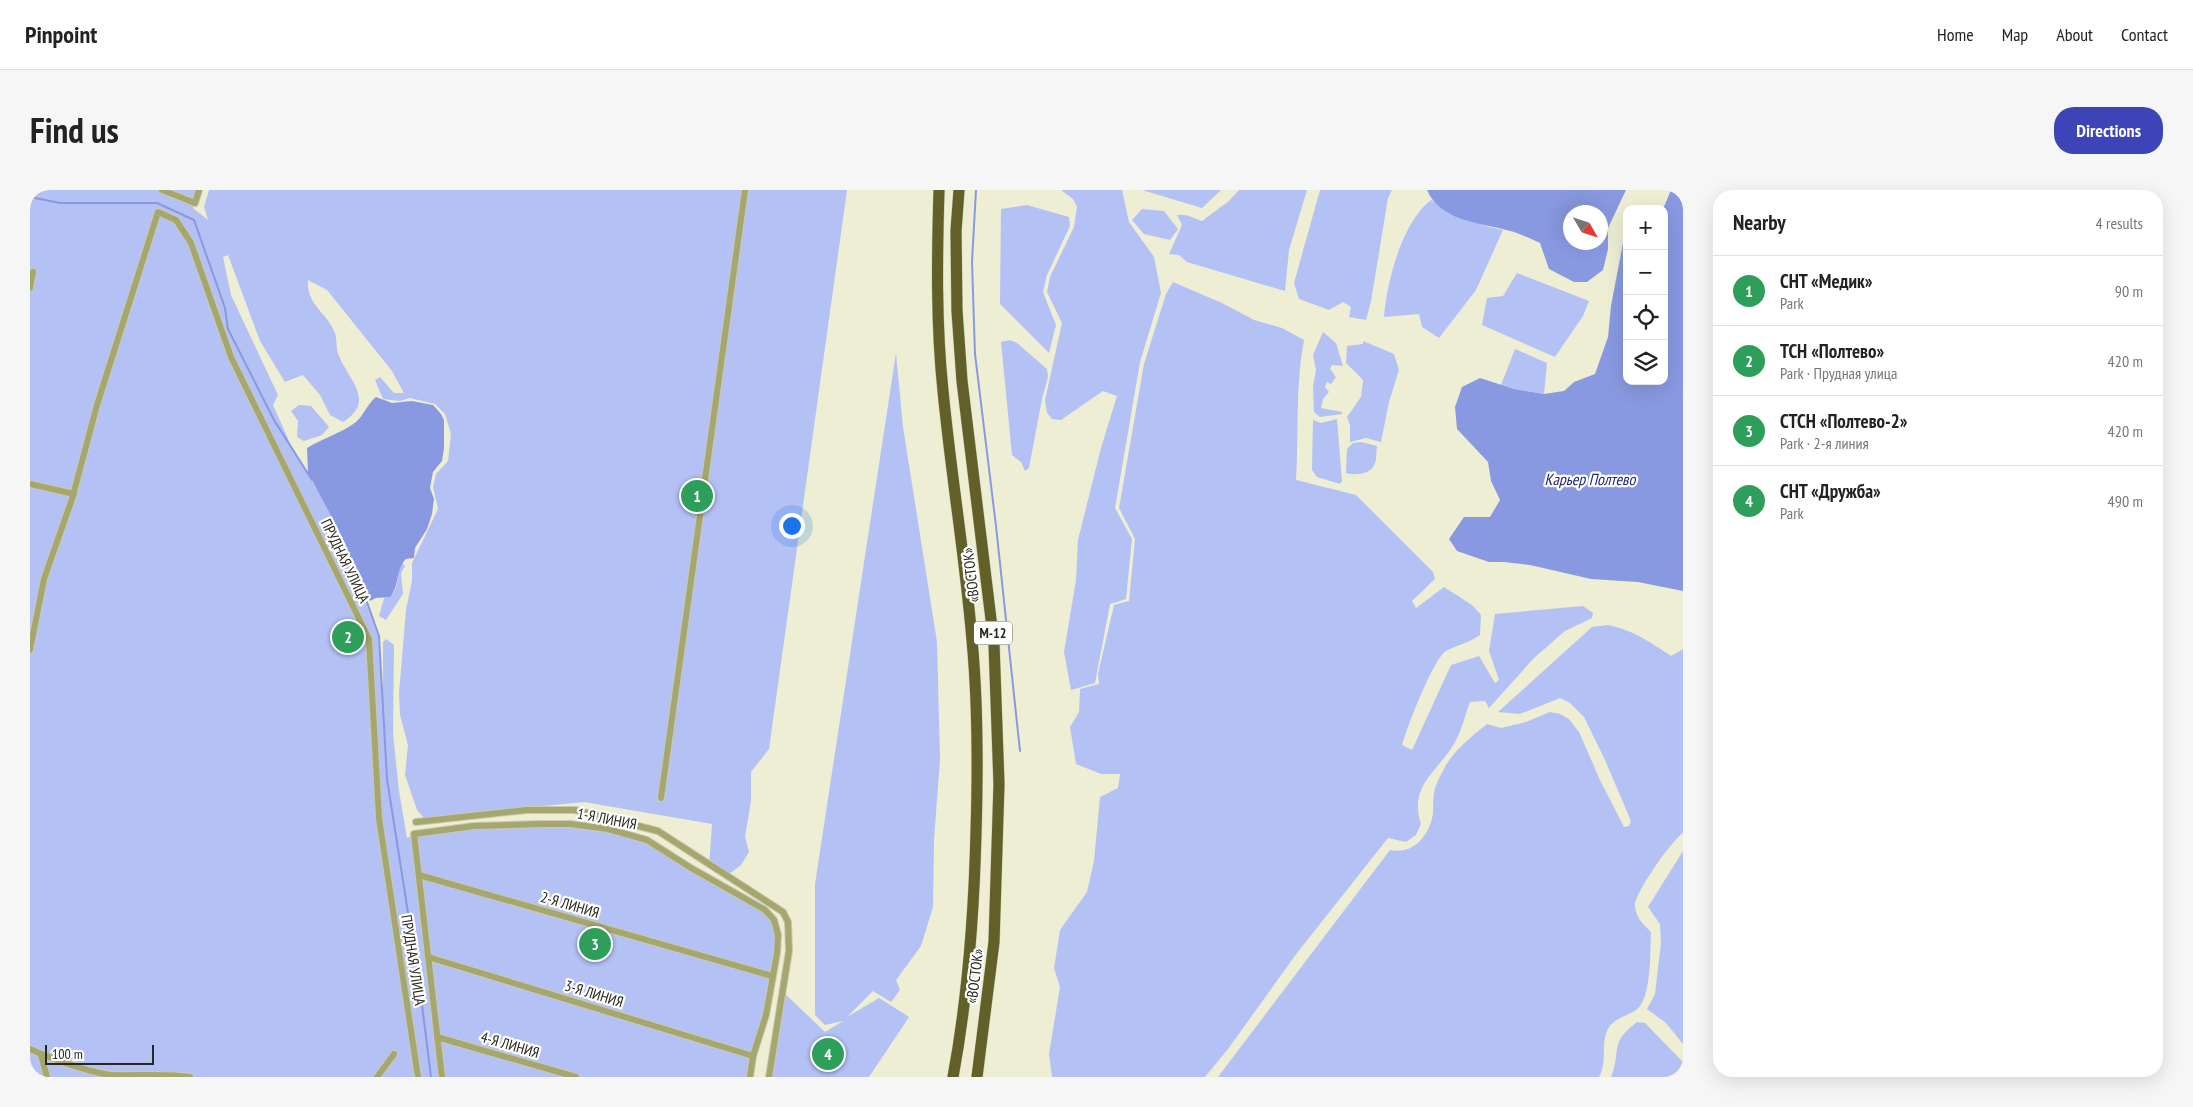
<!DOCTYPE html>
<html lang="en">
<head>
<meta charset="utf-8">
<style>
	body { margin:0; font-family:"PT Sans Narrow",sans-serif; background:#f6f6f6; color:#222 }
	.controls { position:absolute; right:15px; top:15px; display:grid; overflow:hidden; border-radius:10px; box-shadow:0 5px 20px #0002 }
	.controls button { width:45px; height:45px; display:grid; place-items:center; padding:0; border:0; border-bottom:1px solid #e0e0e0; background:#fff; color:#222; font:25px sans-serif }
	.compass { position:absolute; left:1533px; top:15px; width:45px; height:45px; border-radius:50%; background:#fff; box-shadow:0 5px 20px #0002; rotate:129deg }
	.scale { position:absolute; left:15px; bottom:12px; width:109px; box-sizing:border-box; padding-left:5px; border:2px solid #28281e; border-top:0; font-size:14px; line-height:18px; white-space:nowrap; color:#28281e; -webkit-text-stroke:4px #fff; paint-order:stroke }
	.you { position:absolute; left:761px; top:335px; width:18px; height:18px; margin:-12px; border:4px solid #fff; border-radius:50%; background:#1a73e8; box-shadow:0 0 0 8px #1a73e833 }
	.badge { display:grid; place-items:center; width:32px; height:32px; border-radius:50%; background:#3c44b8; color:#fff; font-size:16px; font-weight:700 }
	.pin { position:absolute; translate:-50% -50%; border:2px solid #fff; box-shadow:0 1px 5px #0006 }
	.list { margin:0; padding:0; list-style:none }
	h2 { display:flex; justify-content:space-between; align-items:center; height:65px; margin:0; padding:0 20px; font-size:21px }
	h2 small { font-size:16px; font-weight:400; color:#767676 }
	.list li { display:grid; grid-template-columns:32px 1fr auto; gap:15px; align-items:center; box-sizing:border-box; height:70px; padding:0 20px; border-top:1px solid #e0e0e0 }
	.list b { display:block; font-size:19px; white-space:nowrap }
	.list p { margin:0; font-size:16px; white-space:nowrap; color:#767676 }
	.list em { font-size:16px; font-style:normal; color:#767676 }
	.icon { flex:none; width:28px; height:28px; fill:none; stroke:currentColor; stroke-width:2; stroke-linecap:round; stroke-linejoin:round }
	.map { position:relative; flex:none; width:1653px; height:887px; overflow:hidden; border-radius:20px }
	header { display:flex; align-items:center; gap:30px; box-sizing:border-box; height:70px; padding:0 25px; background:#fff; border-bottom:1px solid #e0e0e0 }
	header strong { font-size:24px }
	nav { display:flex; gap:28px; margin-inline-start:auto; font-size:18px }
	.intro { display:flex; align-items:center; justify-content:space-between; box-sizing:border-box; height:120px; padding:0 30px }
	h1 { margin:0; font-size:35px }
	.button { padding:12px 22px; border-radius:20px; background:#3c44b8; color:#fff; font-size:18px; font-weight:700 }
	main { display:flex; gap:30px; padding:0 30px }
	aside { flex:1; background:#fff; border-radius:20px; box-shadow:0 5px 20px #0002 }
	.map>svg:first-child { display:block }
	.green { fill:#b4c1f4 }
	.water { fill:#8899e1; fill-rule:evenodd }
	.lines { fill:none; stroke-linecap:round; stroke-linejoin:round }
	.stream { stroke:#8899e1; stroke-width:2 }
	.minor-casing { stroke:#cacab2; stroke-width:8 }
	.trunk-casing { stroke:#cacab2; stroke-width:12 }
	.minor { stroke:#a6a76f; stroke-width:6 }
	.trunk { stroke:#606028; stroke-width:11 }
	.labels { text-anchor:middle; stroke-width:4.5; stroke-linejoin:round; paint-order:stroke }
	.shield { fill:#fff; stroke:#686862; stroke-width:1 }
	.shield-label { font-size:14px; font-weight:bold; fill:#28281e }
	.street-label { font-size:15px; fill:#28281e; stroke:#fff }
	.water-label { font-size:16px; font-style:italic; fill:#222679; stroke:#fff }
</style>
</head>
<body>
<header>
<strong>Pinpoint</strong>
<nav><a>Home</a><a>Map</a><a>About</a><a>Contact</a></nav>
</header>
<div class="intro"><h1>Find us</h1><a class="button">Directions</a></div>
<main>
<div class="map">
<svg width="1653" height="887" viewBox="0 0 1653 887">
	<rect width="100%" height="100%" fill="#edeed3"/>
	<g class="green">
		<path d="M0 0H169L163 18 178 30 174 17 179 0H817L739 559 721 582V611L715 647 719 662 711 675 699 684 679 677 682 634 554 612 394 628 387 620 375 585 378 555 370 525 369 503 376 420 382 391V373L408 319 403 297 406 284 418 271 421 244 415 224 405 214 380 208 370 211 353 209 345 190 350 187 364 203H374L362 181 297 100 278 90C276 115 298 123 305 143 307 149 306 157 308 163 316 188 348 210 313 232L300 225 290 205 273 185 255 192 230 151 198 65 193 67 201 105 248 205 243 215 264 262 299 319 349 446 353 506V452L356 449 364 455 363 543 369 601 377 648 384 644 444 636 540 634 617 650 735 720 744 730 747 763 720 887H0Z"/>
		<path d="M1031 0H1092L1099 32 1124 67 1131 103 1110 172 1085 318 1102 349 1096 409 1080 414 1065 493 1041 500 1034 462 1046 390 1048 350 1071 258 1087 206 1073 201 1031 230 1022 229 1017 223 1015 210 1032 133 1017 102 1020 87 1044 37 1047 17 1043 9Z"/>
		<path d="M1112 0H1191L1172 18Z"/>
		<path d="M1209 0H1277L1259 60 1255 101 1157 72 1149 65 1139 64 1152 35 1147 25H1156L1172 31 1199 11Z"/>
		<path d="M1290 0H1362L1358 8 1341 111 1336 130 1319 127 1321 117 1313 112 1299 120 1269 109 1264 93Z"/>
		<path d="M1401 10C1427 28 1442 33 1473 40L1446 100 1409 148 1392 137 1389 124 1354 127C1357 91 1372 32 1401 10Z"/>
		<path d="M997 15 1039 27 1040 36 1017 85 1013 102 1026 135 1019 163 970 114 971 19Z"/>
		<path d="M1112 19 1134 21 1148 39 1140 50 1114 44 1102 30Z"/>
		<path d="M1487 83 1559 111 1553 126 1525 167 1452 135 1457 108 1473 106Z"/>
		<path d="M1143 92 1192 113 1224 130 1252 138 1274 150C1265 197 1269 243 1266 290L1326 305 1403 382 1405 389 1382 411 1386 418 1414 397 1442 415 1451 425 1450 445C1439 453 1427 455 1416 461 1403 469 1377 538 1372 555L1382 560 1421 475 1449 466 1465 493 1469 490 1459 461 1465 424 1553 416 1563 423 1562 428 1535 441 1504 468 1459 518 1455 511 1440 512C1435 525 1432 540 1425 552 1409 581 1378 595 1391 634L1386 645 1376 652 1358 648 1267 763 1198 859 1175 887H1022L1019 864 1030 797 1024 778 1030 740 1057 702 1064 671 1070 607 1088 598 1090 584H1071L1046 574 1040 537 1049 522 1050 499 1069 494 1068 484 1084 415 1099 411 1105 349 1089 318 1114 174 1136 104Z"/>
		<path d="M1293 142 1306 153 1313 176 1302 175 1300 179 1306 187 1301 194 1297 192 1295 197 1299 202 1293 209 1291 218 1312 222V224L1290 227 1284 222 1283 197 1286 180 1283 165Z"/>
		<path d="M980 150 987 153 1017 179 1018 187 1012 209 999 278 995 281 991 272 982 265 971 152Z"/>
		<path d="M1333 151 1364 164 1369 180 1359 212 1351 252 1336 248 1320 252V235L1317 227 1331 207 1333 190 1316 173 1317 156 1333 154Z"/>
		<path d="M1485 159 1517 173 1514 204 1484 199 1471 195Z"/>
		<path d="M866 163 873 237 907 452 910 569 904 650 903 717 891 756 866 790 870 800 861 812 843 801 817 827 849 808 879 827 839 887H739L752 801 795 842 813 831 795 835 785 825V694Z"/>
		<path d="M269 215 281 216 299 237 292 245 274 251 267 247 268 231 261 221Z"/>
		<path d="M1307 229 1312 291 1310 294 1287 287 1282 280 1283 230 1291 233Z"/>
		<path d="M1331 252 1347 256C1346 261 1347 268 1345 273 1342 284 1326 286 1316 283L1317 259 1323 253Z"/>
		<path d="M372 373 375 376 371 383 373 404 356 430 349 426 354 408C371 406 365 384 372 373Z"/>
		<path d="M1578 435C1603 440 1620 452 1641 466L1653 459V643C1642 650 1604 704 1605 716 1606 728 1613 734 1621 742 1620 760 1622 809 1606 820 1597 826 1583 829 1578 839 1570 854 1578 872 1569 887H1188L1360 660C1384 665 1400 645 1403 623 1403 616 1403 610 1404 603 1405 595 1412 583 1416 575 1426 559 1442 546 1457 534L1471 538 1496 532 1520 522 1530 524 1539 529 1549 542 1570 590 1594 637 1599 636 1601 631 1575 570 1554 527 1540 513 1530 508 1490 524 1468 522 1562 437Z"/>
		<path d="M1653 661V854L1636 833 1617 819 1625 804 1631 753 1630 734 1618 717Z"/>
		<path d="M1607 832 1615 833 1653 872V887H1581C1592 860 1578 854 1607 832Z"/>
	</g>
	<g class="water">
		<path d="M1397 0H1596L1578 38V59L1573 80 1557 92H1544L1519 79 1510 53C1501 49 1493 45 1484 42 1455 33 1411 33 1397 0ZM1540 22H1570V52H1540Z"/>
		<path d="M1641 0H1653V401L1608 392 1561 389 1500 375 1474 372H1459L1427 361 1419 349 1434 327H1460L1470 310 1461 291 1458 272 1427 239 1425 217 1432 197 1450 188 1484 199 1514 204 1534 201 1544 192 1565 184 1578 147 1581 116 1593 53 1597 48V191H1634V19H1633Z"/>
		<path d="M346 207 362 213 382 211 403 215 411 224 414 230V258L412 271 403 282 400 298 404 309 402 324 397 339 385 358 384 368 376 369C365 380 370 396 360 407L346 408 340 411 316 353 278 283 277 258C293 248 310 244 326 232 334 225 337 214 346 207Z"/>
	</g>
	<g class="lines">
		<g class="stream">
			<path d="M946 0 942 72 945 164 966 336 990 561"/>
			<path d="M0 7 30 13H127L164 30 195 118 198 139 244 230 282 290"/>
			<path d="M296 313 316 353 349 446 357 589 390 799 401 887"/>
		</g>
		<defs>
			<g id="minor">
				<path d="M132 0 165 13 169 0"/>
				<path d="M0 98 3 82"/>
				<path d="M0 294 44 304"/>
				<path d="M0 460 14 389 42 309 67 215 128 22 146 30 161 53 201 167 339 449 349 628 388 887"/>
				<path d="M631 608 715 0"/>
				<path d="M386 632 497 620H545L628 641 753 722 758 732 759 761 739 887"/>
				<path d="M389 685 742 786"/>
				<path d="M398 767 723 866"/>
				<path d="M407 847 546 887"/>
				<path d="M0 859C16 867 65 884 82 885 108 886 134 883 160 887"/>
				<path d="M11 865 17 887"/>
				<path d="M347 887 364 864"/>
				<path d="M412 887 384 644 444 636 512 634H540L578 639 617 650 661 678 735 720 744 730 748 745 747 763 736 825 723 866 720 887"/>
			</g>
			<g id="trunk">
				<path d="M909 0C907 67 906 134 913 201 921 284 935 367 942 450 948 514 948 578 946 642 944 725 938 806 923 887"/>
				<path d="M929 0 926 41 927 121 932 191 964 454 969 594 964 752 947 887"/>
			</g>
		</defs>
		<use href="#minor" class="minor-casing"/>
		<use href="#trunk" class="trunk-casing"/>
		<use href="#minor" class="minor"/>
		<use href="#trunk" class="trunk"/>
	</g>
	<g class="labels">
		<rect class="shield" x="944" y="431.5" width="38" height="23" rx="4"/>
		<g class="shield-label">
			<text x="963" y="448">М-12</text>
		</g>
		<g class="street-label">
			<text transform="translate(315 371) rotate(64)" y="5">ПРУДНАЯ УЛИЦА</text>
			<text transform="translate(941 385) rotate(-97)" y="5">«ВОСТОК»</text>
			<text transform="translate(577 629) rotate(11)" y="5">1-Я ЛИНИЯ</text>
			<text transform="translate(540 715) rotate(16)" y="5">2-Я ЛИНИЯ</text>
			<text transform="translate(383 770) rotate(81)" y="5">ПРУДНАЯ УЛИЦА</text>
			<text transform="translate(945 786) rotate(-83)" y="5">«ВОСТОК»</text>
			<text transform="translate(564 804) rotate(17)" y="5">3-Я ЛИНИЯ</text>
			<text transform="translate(480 855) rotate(16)" y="5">4-Я ЛИНИЯ</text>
		</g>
		<g class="water-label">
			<text x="1560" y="295">Карьер Полтево</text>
		</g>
	</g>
</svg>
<div class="controls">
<button>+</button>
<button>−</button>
<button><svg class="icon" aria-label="locate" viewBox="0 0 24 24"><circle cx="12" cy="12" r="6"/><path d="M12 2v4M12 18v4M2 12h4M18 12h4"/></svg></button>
<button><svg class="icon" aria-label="layers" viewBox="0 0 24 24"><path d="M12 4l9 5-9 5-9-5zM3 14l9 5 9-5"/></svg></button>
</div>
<svg class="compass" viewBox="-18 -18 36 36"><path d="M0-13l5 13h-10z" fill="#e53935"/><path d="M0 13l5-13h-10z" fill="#767676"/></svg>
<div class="scale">100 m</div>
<div class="you"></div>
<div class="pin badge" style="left:667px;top:306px;background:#2e9e5b">1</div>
<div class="pin badge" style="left:318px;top:447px;background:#2e9e5b">2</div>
<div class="pin badge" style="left:565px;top:754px;background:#2e9e5b">3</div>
<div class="pin badge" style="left:798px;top:864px;background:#2e9e5b">4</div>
</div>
<aside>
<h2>Nearby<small>4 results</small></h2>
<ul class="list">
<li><span class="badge" style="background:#2e9e5b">1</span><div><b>СНТ «Медик»</b><p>Park</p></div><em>90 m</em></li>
<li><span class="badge" style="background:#2e9e5b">2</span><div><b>ТСН «Полтево»</b><p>Park · Прудная улица</p></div><em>420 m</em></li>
<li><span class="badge" style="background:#2e9e5b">3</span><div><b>СТСН «Полтево-2»</b><p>Park · 2-я линия</p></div><em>420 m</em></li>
<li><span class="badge" style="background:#2e9e5b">4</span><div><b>СНТ «Дружба»</b><p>Park</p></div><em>490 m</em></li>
</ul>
</aside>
</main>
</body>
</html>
